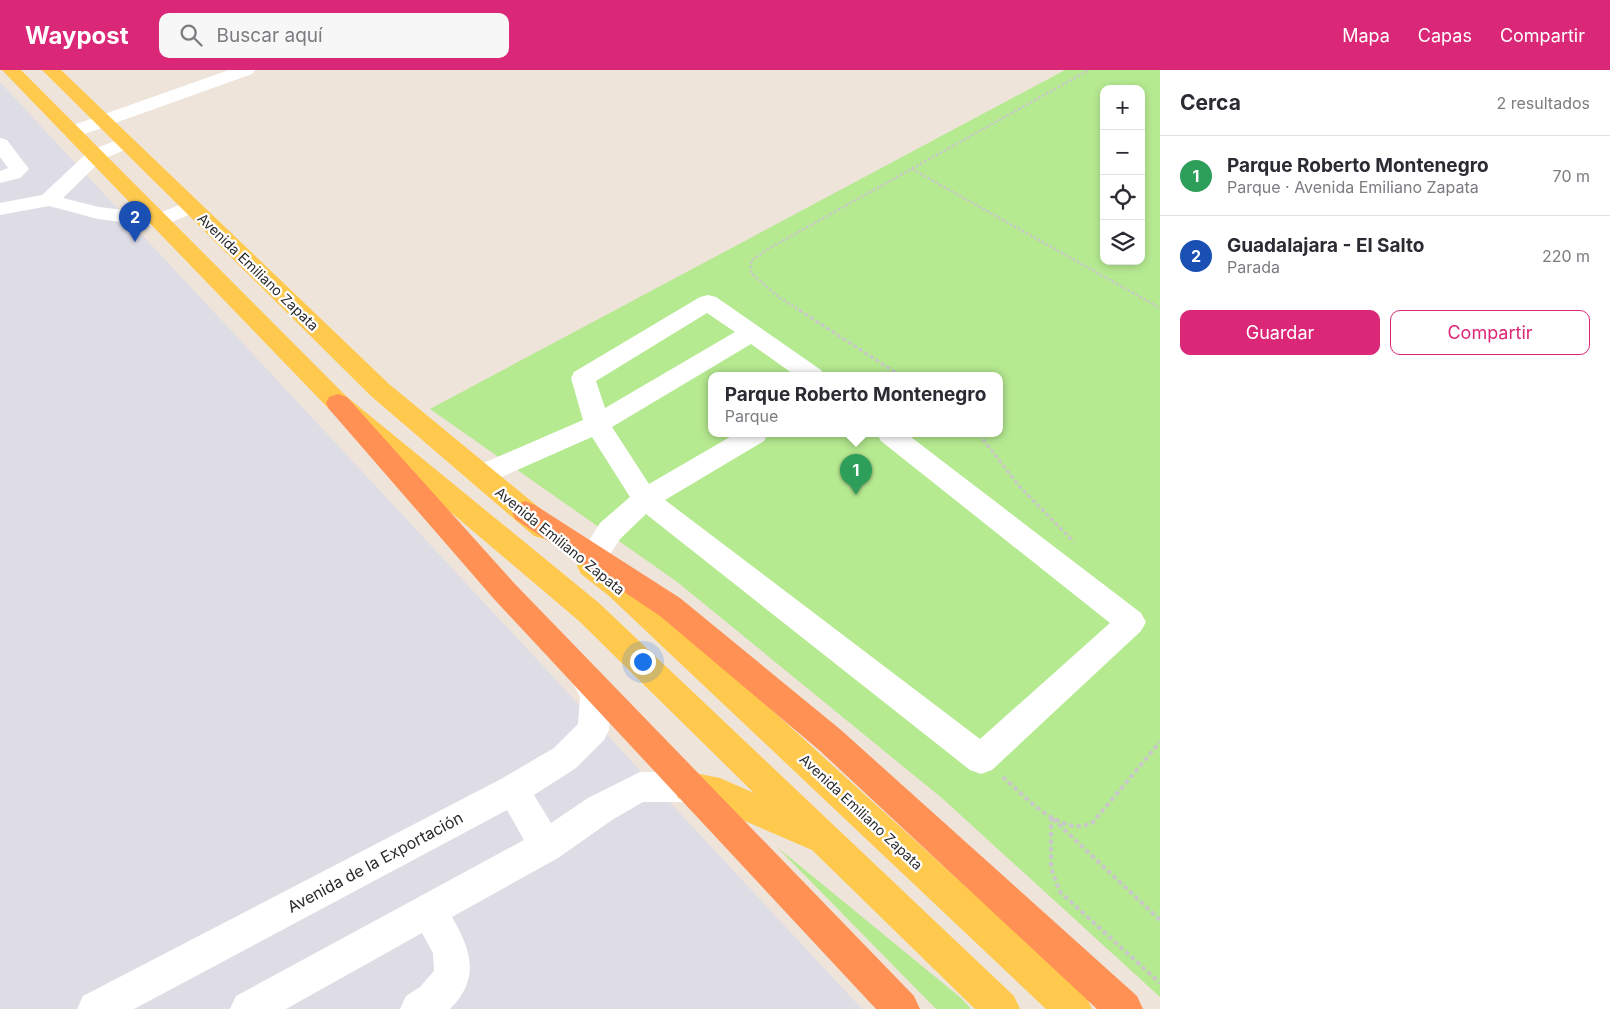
<!DOCTYPE html>
<html lang="es">
<head>
<meta charset="utf-8">
<style>
	body { margin:0; font-family:Inter,sans-serif; background:#f7f7f7; color:#2b2b33 }
	.controls { position:absolute; right:15px; top:15px; display:grid; overflow:hidden; border-radius:10px; box-shadow:0 2px 8px #0003 }
	.controls button { width:45px; height:45px; display:grid; place-items:center; padding:0; border:0; border-bottom:1px solid #e1e1e2; background:#fff; color:#2b2b33; font:25px sans-serif }
	.you { position:absolute; left:642px; top:591px; width:18px; height:18px; margin:-12px; border:4px solid #fff; border-radius:50%; background:#1a73e8; box-shadow:0 0 0 8px #1a73e833 }
	.badge { display:grid; place-items:center; width:32px; height:32px; border-radius:50%; background:#db2777; color:#fff; font-size:16px; font-weight:700 }
	.pin { position:absolute; translate:-50% -41px; filter:drop-shadow(0 1px 2px #0008) }
	.pin::after { content:''; position:absolute; top:26px; width:18px; height:15px; background:inherit; clip-path:polygon(0 0,100% 0,50% 100%) }
	.popup { position:absolute; left:708px; top:302px; width:295px; height:65px; box-sizing:border-box; display:grid; place-content:center; border-radius:10px; background:#fff; filter:drop-shadow(0 1px 4px #0005); font-size:16px; white-space:nowrap; color:#7c7c81 }
	.popup b { font-size:19px; color:#2b2b33 }
	.popup::after { content:''; position:absolute; left:50%; top:100%; margin-left:-10px; border:10px solid transparent; border-top-color:#fff }
	.list { margin:0; padding:0; list-style:none }
	h2 { display:flex; justify-content:space-between; align-items:center; height:65px; margin:0; padding:0 20px; font-size:21px }
	h2 small { font-size:16px; font-weight:400; color:#7c7c81 }
	.list li { display:grid; grid-template-columns:32px 1fr auto; gap:15px; align-items:center; box-sizing:border-box; height:80px; padding:0 20px; border-top:1px solid #e1e1e2 }
	.list b { display:block; font-size:19px; white-space:nowrap }
	.list p { margin:0; font-size:16px; white-space:nowrap; color:#7c7c81 }
	.list em { font-size:16px; font-style:normal; color:#7c7c81 }
	.actions { display:flex; gap:10px; padding:15px 20px }
	.actions a { flex:1; padding:11px 0; border:1px solid #db2777; border-radius:10px; text-align:center; font-size:18px; color:#db2777 }
	.actions .main { background:#db2777; color:#fff }
	.icon { flex:none; width:28px; height:28px; fill:none; stroke:currentColor; stroke-width:2; stroke-linecap:round; stroke-linejoin:round }
	.map { position:relative; flex:none; width:1160px; height:939px; overflow:hidden }
	header { display:flex; align-items:center; gap:30px; box-sizing:border-box; height:70px; padding:0 25px; background:#db2777; color:#fff }
	header strong { font-size:24px }
	nav { display:flex; gap:28px; margin-inline-start:auto; font-size:18px }
	.search { width:350px; height:45px; background:#f7f7f7; display:flex; align-items:center; gap:12px; box-sizing:border-box; padding:0 18px; border-radius:10px; color:#7c7c81; font-size:19px }
	main { display:flex }
	aside { flex:1; background:#fff }
	.map>svg:first-child { display:block }
	.industrial { fill:#dedce5 }
	.green { fill:#b6ea91; fill-rule:evenodd }
	.lines { fill:none; stroke-linecap:round; stroke-linejoin:round }
	.path-far2 { stroke:#c8c8c8; stroke-width:2.5; stroke-dasharray:2.5 2; stroke-linecap:butt }
	.path-far1 { stroke:#c8c8c8; stroke-width:3; stroke-dasharray:4 2.5; stroke-linecap:butt }
	.path { stroke:#c8c8c8; stroke-width:4; stroke-dasharray:4.5 3; stroke-linecap:butt }
	.minor { fill:#fff; fill-rule:evenodd }
	.major { fill:#ffc94e; fill-rule:evenodd }
	.highway { fill:#ff9154; fill-rule:evenodd }
	.labels { text-anchor:middle; stroke-width:4.5; stroke-linejoin:round; paint-order:stroke }
	.street-label { font-size:14px; fill:#2a2a2a; stroke:#fff }
	.near-street-label { font-size:16px; fill:#2a2a2a; stroke:#fff }
</style>
</head>
<body>
<header>
<strong>Waypost</strong>
<div class="search"><svg class="icon" aria-label="search" viewBox="0 0 24 24"><circle cx="10" cy="10" r="6"/><path d="M15 15l6 6"/></svg>Buscar aquí</div>
<nav><a>Mapa</a><a>Capas</a><a>Compartir</a></nav>
</header>
<main>
<div class="map">
<svg width="1160" height="939" viewBox="0 0 1160 939">
	<rect width="100%" height="100%" fill="#eee4da"/>
	<path class="industrial" d="M0 12 862 939H0Z"/>
	<g class="green">
		<path d="M1065 0H1160V927L943 729 676 511 430 339ZM1104 19H1141V191H1104ZM712 306H1000V364H712Z"/>
		<path d="M777 777 961 928 971 939H936Z"/>
	</g>
	<g class="lines">
		<g class="path-far2">
			<path d="M912 99 1160 238"/>
			<path d="M801 241 780 228 751 203V191L768 179 1089 0"/>
		</g>
		<g class="path-far1">
			<path d="M799 240 901 306"/>
			<path d="M979 364 1019 416 1074 472"/>
		</g>
		<g class="path">
			<path d="M1003 707C1023 725 1064 770 1093 752L1160 672"/>
			<path d="M1051 747V798L1060 822 1160 913"/>
			<path d="M1053 749 1160 850"/>
		</g>
		<g class="minor">
			<path d="M229 0H255L252 4 79 66 72 68 65 66 62 62 65 58Z"/>
			<path d="M125 67 132 69 135 73 132 77 103 89 63 128 99 137 157 144 184 133 191 131 198 133 201 137 198 141 160 157 98 149 49 136 0 145V133L42 125 89 81Z"/>
			<path d="M0 68 7 70 29 99 20 108 0 113V101L8 98 0 87Z"/>
			<path d="M708 225 716 227 821 300 824 306H796L751 274 612 357 649 414 735 364H768L764 371 665 430 980 669 1110 553 881 371 877 364H907L1141 543 1146 552 1141 561 992 700 981 704 970 700 646 444 620 469 603 495 593 498 583 495 579 487 600 453 630 427 592 367 490 412 481 415 472 412 468 405 472 398 583 350 571 308 574 302 700 227ZM707 243 735 262 605 338 596 311Z"/>
			<path d="M584 592 595 596 610 626 609 660 604 670 576 698 534 725 551 753 588 728 640 702H690L702 706 706 717 702 728 690 732H643L612 750 558 788 452 847C471 880 481 908 450 939H400L406 926 420 917 434 901 433 883 422 863 286 939H230L236 926 524 770 507 740 134 939H77L83 926 501 709 554 678 578 654 580 627 569 605 573 596Z"/>
		</g>
		<g class="major">
			<path d="M2 0H21L347 327 599 533 1014 926 1020 939H975L812 780 717 739 678 728 674 717 678 706 690 702 720 708 754 723 579 551 329 339Z"/>
			<path d="M42 0H61L389 314 554 450 558 458 554 466 544 469 534 466 371 326Z"/>
			<path d="M591 485 601 488 629 510 1086 926 1092 939H1046L609 526 581 504 577 496 581 488Z"/>
		</g>
		<g class="highway">
			<path d="M338 324 347 327 514 513 914 926 920 939H876L494 529 329 339 326 333 329 327Z"/>
			<path d="M525 431 535 435 680 528 841 660 1137 926 1143 939H1097L819 680 660 546 515 449 512 442 515 435Z"/>
		</g>
	</g>
	<g class="labels">
		<g class="street-label">
			<text transform="translate(258 202) rotate(44)" y="5">Avenida Emiliano Zapata</text>
			<text transform="translate(560 471) rotate(39)" y="5">Avenida Emiliano Zapata</text>
			<text transform="translate(861 742) rotate(43)" y="5">Avenida Emiliano Zapata</text>
		</g>
		<g class="near-street-label">
			<text transform="translate(375 792) rotate(-28)" y="6">Avenida de la Exportación</text>
		</g>
	</g>
</svg>
<div class="controls">
<button>+</button>
<button>−</button>
<button><svg class="icon" aria-label="locate" viewBox="0 0 24 24"><circle cx="12" cy="12" r="6"/><path d="M12 2v4M12 18v4M2 12h4M18 12h4"/></svg></button>
<button><svg class="icon" aria-label="layers" viewBox="0 0 24 24"><path d="M12 4l9 5-9 5-9-5zM3 14l9 5 9-5"/></svg></button>
</div>
<div class="you"></div>
<div class="pin badge" style="left:856px;top:425px;background:#2e9e5b">1</div>
<div class="popup"><b>Parque Roberto Montenegro</b>Parque</div>
<div class="pin badge" style="left:135px;top:172px;background:#1a4fb4">2</div>
</div>
<aside>
<h2>Cerca<small>2 resultados</small></h2>
<ul class="list">
<li><span class="badge" style="background:#2e9e5b">1</span><div><b>Parque Roberto Montenegro</b><p>Parque · Avenida Emiliano Zapata</p></div><em>70 m</em></li>
<li><span class="badge" style="background:#1a4fb4">2</span><div><b>Guadalajara - El Salto</b><p>Parada</p></div><em>220 m</em></li>
</ul>
<div class="actions"><a class="main">Guardar</a><a>Compartir</a></div>
</aside>
</main>
</body>
</html>
